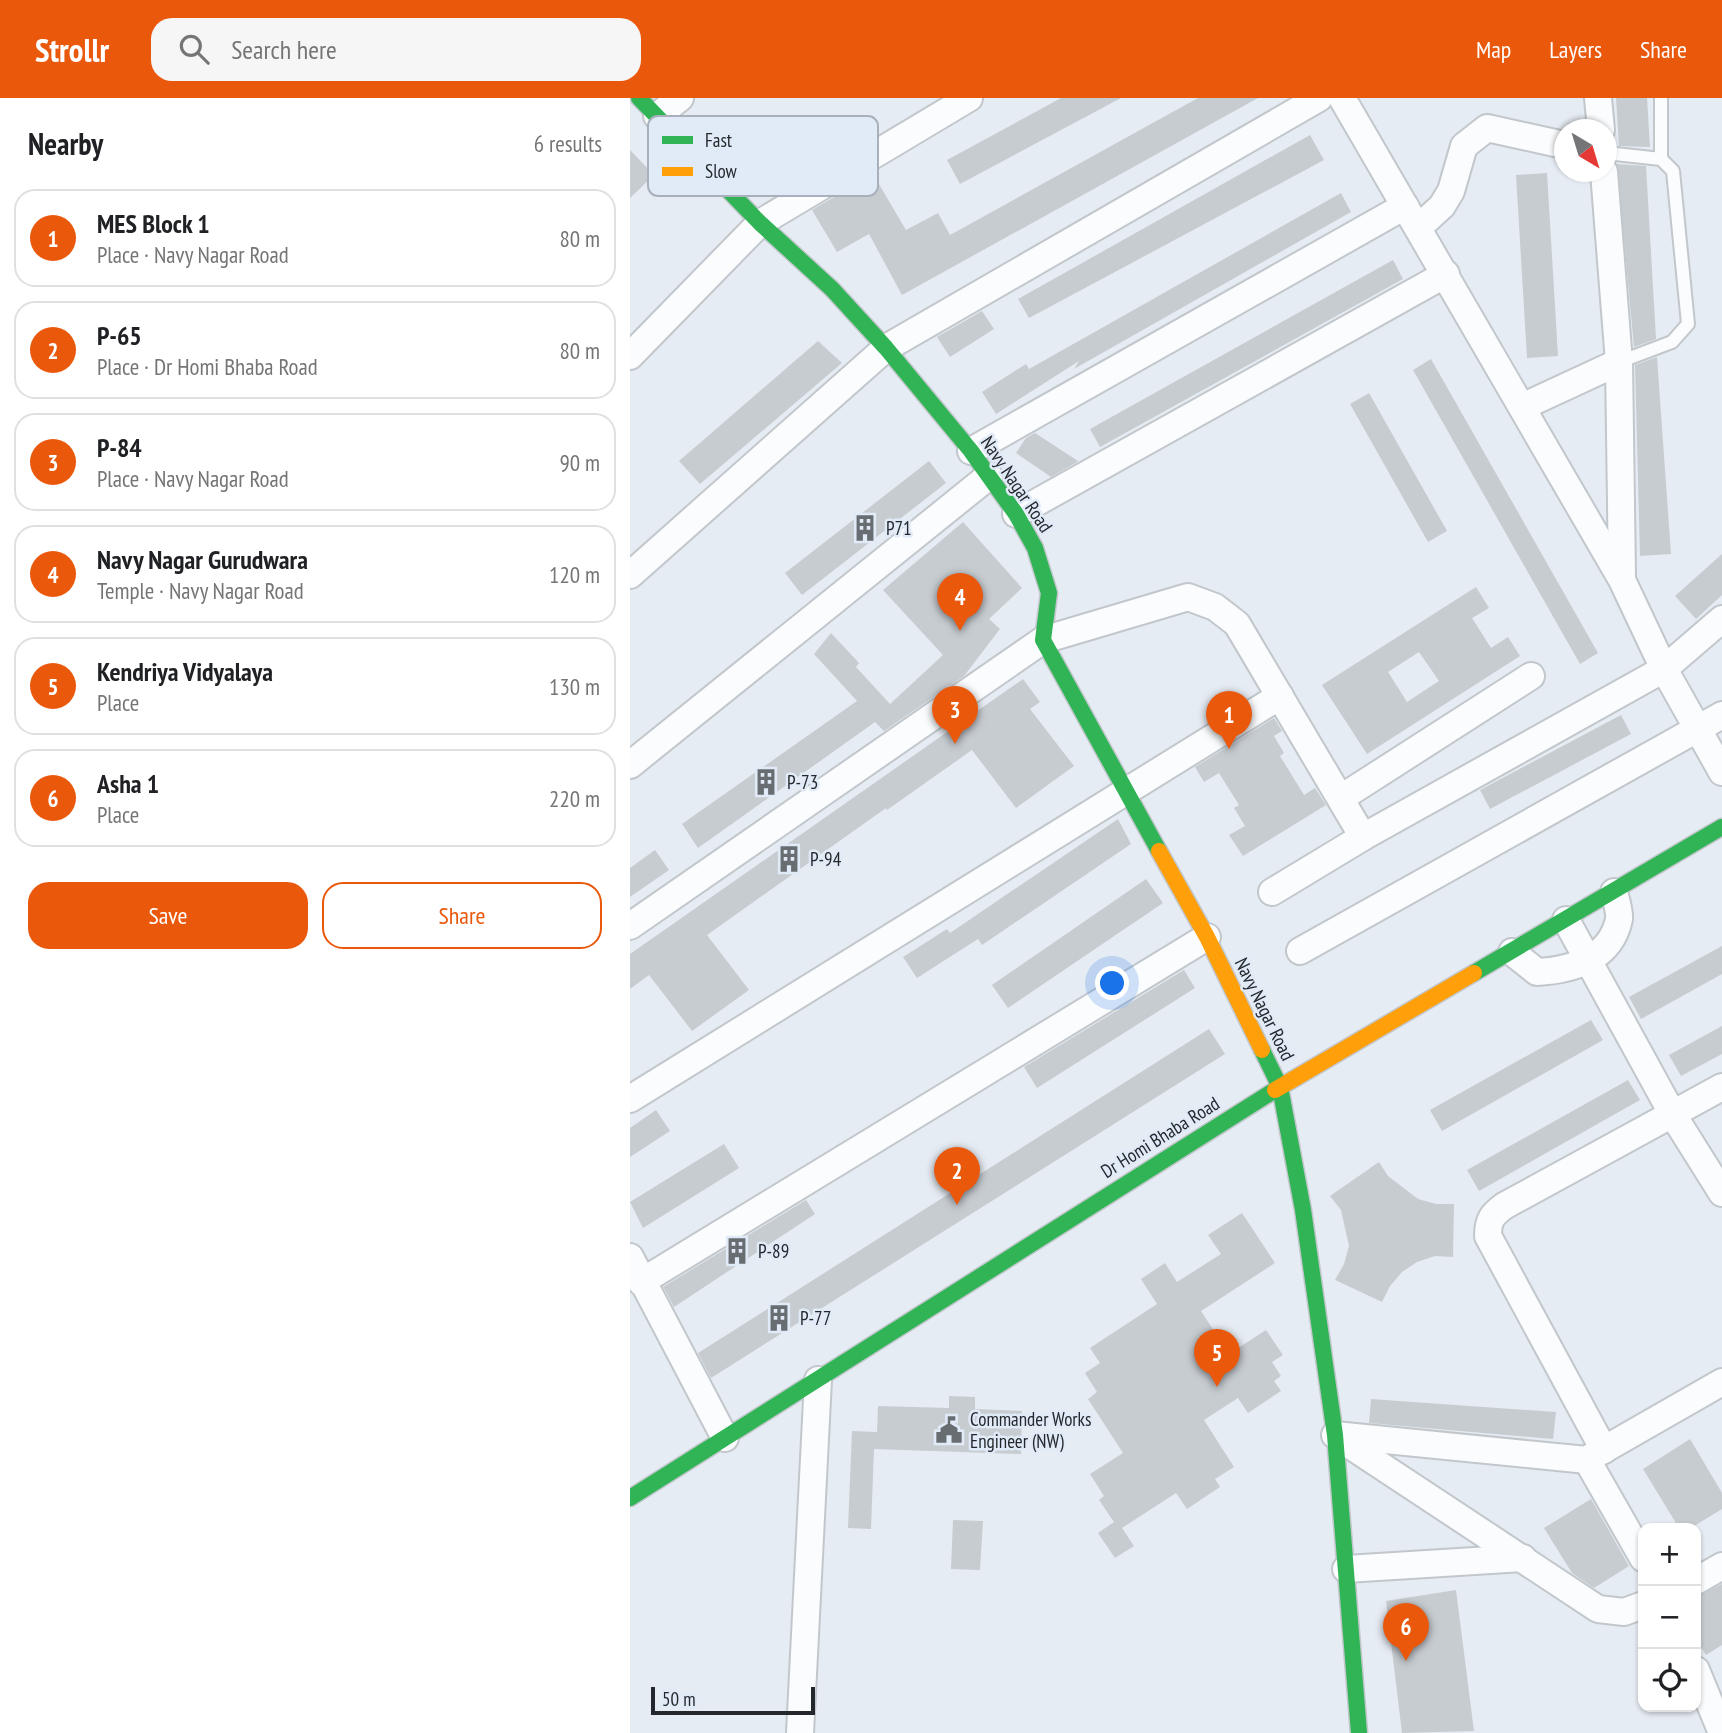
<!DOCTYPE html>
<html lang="en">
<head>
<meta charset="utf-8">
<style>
	body { margin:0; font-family:"PT Sans Narrow",sans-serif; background:#f6f6f6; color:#202124 }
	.controls { position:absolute; right:21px; bottom:21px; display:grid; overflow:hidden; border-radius:14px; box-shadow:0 2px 5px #0004 }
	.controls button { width:63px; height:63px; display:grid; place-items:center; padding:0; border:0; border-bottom:2px solid #e0e0e0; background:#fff; color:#202124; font:35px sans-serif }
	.compass { position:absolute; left:924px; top:21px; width:63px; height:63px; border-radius:50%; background:#fff; box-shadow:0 2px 5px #0004; rotate:142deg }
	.scale { position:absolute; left:21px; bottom:18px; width:164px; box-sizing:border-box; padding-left:7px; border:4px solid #24282c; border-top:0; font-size:19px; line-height:24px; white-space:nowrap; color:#24282c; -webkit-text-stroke:5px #e1ebf8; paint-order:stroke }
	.you { position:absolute; left:483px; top:886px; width:24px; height:24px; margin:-18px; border:5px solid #fff; border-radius:50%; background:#1a73e8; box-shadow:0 0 0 10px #1a73e833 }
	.badge { display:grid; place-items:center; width:46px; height:46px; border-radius:50%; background:#ea580c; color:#fff; font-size:23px; font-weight:700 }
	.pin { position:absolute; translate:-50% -58px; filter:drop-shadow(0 2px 4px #0008) }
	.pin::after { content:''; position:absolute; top:37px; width:24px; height:21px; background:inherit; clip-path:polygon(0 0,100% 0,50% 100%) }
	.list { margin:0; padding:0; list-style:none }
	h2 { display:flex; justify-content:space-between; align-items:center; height:91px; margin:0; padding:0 28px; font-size:30px }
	h2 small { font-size:23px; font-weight:400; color:#757577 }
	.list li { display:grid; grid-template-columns:46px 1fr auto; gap:21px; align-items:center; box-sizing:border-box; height:98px; margin:0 14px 14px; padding:0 14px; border:2px solid #e0e0e0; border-radius:21px }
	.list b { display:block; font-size:26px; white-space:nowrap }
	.list p { margin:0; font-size:23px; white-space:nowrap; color:#757577 }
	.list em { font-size:23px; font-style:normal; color:#757577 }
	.actions { display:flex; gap:14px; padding:21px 28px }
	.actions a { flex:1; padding:16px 0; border:2px solid #ea580c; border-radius:21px; text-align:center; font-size:24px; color:#ea580c }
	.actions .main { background:#ea580c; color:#fff }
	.icon { flex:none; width:38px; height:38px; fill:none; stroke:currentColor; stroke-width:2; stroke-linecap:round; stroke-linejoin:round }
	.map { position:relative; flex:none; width:1092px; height:1635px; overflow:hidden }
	header { display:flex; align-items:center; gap:42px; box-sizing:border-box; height:98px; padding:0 35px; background:#ea580c; color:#fff }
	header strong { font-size:33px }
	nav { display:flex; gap:38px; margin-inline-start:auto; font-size:24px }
	.search { width:490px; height:63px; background:#f6f6f6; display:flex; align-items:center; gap:18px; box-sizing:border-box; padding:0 24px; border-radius:21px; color:#757577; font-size:26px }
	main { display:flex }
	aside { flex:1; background:#fff }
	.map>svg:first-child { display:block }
	.building { fill:#c7ccd1; fill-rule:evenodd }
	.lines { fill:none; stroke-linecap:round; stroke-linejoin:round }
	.lane-casing { stroke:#c2c7cc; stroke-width:16 }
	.street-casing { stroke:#c2c7cc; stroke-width:30 }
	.fast-casing { stroke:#c2c7cc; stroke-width:19 }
	.slow-casing { stroke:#c2c7cc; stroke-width:19 }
	.lane { stroke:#fbfcfd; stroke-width:12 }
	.street { stroke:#fbfcfd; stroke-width:26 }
	.fast { stroke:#30b455; stroke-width:16 }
	.slow { stroke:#ff9f0a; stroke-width:16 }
	.labels { text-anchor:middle; stroke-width:5; stroke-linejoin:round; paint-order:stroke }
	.street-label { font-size:19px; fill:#24282c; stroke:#e1ebf8 }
	.poi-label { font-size:19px; fill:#24282c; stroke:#e1ebf8; text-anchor:start }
	.key { fill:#e1ebf8; stroke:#a8b0bb; stroke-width:2 }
	.key-label { font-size:19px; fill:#24282c }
</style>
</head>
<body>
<header>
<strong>Strollr</strong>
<div class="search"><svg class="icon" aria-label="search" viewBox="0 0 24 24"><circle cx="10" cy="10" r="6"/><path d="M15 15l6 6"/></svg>Search here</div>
<nav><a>Map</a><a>Layers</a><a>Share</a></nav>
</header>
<main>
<aside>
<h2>Nearby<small>6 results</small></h2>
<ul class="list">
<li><span class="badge">1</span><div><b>MES Block 1</b><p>Place · Navy Nagar Road</p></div><em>80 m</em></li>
<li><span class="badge">2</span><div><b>P-65</b><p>Place · Dr Homi Bhaba Road</p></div><em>80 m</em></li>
<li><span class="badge">3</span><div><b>P-84</b><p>Place · Navy Nagar Road</p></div><em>90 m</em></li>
<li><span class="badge">4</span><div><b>Navy Nagar Gurudwara</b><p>Temple · Navy Nagar Road</p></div><em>120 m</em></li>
<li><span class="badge">5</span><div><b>Kendriya Vidyalaya</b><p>Place</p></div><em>130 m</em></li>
<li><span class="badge">6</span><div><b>Asha 1</b><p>Place</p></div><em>220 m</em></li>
</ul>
<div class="actions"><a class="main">Save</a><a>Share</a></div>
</aside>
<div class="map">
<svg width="1092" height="1635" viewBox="0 0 1092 1635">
	<rect width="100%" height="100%" fill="#e6ecf3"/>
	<g class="building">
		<path d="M431 0H491L330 86 317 62Z"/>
		<path d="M568 0H628L272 197 239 136 207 154 182 112 243 76 276 132 308 115 320 137Z"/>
		<path d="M986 0H1017L1020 49 989 48Z"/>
		<path d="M680 37 694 62 399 220 388 201Z"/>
		<path d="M0 52 24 77 0 100Z"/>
		<path d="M987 66 1016 68 1026 241 1004 249Z"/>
		<path d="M917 75 928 258 897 260 886 77Z"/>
		<path d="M711 95 721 114 444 271 449 263 366 316 352 294 396 266 399 271Z"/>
		<path d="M763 162 773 181 470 349 460 331Z"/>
		<path d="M352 213 364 231 320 259 307 239Z"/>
		<path d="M188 243 212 265 70 386 49 363Z"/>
		<path d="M1027 259 1041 456 1010 458 1005 267Z"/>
		<path d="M801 261 968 555 950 566 783 272Z"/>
		<path d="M739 295 817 433 798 444 720 306Z"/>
		<path d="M405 335 448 363 447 364 421 379 386 355 396 340Z"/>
		<path d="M299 363 316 385 172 497 155 475Z"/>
		<path d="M333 424 392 490 359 521 370 531 334 578 254 633 245 624 68 750 52 726 227 603 184 556 201 535 229 565 226 569 260 606 313 557 253 492Z"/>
		<path d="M1092 456V497L1066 521 1045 498Z"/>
		<path d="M846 489 859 510 842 520 861 550 878 539 890 558 737 656 692 587ZM789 554 809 583 777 604 758 574Z"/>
		<path d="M393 581 410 604 400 611 444 668 386 710 342 652 257 712 256 710 77 837 119 892 62 933 19 877 0 891V856Z"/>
		<path d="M991 617 1001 636 860 711 850 692Z"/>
		<path d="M644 620 652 633 644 638 654 655 650 658 674 697 685 690 696 707 613 758 599 737 615 728 604 710 609 707 589 675 574 684 565 669Z"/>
		<path d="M488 721 501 746 352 847 348 841 287 880 273 859 317 831 320 835Z"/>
		<path d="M25 752 39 772 0 799V770Z"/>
		<path d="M516 781 533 805 378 910 362 887Z"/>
		<path d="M1092 848V876L1011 921 999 899Z"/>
		<path d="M554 872 565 890 407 990 394 969Z"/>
		<path d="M961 922 973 942 812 1033 800 1012Z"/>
		<path d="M1092 928V956L1051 978 1039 957Z"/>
		<path d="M579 931 595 956 81 1280 68 1255Z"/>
		<path d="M998 982 1010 1002 849 1093 837 1072Z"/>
		<path d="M26 1012 40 1033 0 1059V1030Z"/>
		<path d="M94 1046 109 1070 13 1130 0 1104Z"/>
		<path d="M749 1064 758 1078 788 1101 806 1106H824L823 1159 805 1158 787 1164 772 1174 760 1188 752 1204 705 1182 714 1166 719 1148 711 1112 700 1098Z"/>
		<path d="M176 1102 185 1116 44 1209 33 1189Z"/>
		<path d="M612 1115 645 1165 571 1213 599 1256 636 1232 653 1257 642 1264 651 1278 644 1283 651 1293 618 1315 608 1300 574 1322 604 1369 585 1381 590 1389 557 1411 546 1395 492 1430 504 1448 485 1460 468 1435 484 1424 469 1402 474 1398 460 1376 493 1355 458 1301 467 1294 455 1275 470 1265 460 1250 527 1206 511 1181 535 1165 547 1184 591 1156 578 1137Z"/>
		<path d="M319 1298 345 1299V1311L392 1313 391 1356 244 1351 241 1431 218 1430 222 1333 247 1334 248 1308 319 1310Z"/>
		<path d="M741 1301 926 1314 923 1341 739 1325Z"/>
		<path d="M1060 1341 1092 1395V1411L1061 1430H1049L1013 1371Z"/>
		<path d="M961 1401 999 1468 964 1490 942 1475 914 1430Z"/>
		<path d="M323 1422 353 1423 350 1472 321 1471Z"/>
		<path d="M1092 1486V1547L1076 1557 1066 1541V1499Z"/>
		<path d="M826 1492 844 1633 772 1635 756 1503Z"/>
	</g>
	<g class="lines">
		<defs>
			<g id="lane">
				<path d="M1031 0V61"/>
				<path d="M976 55 1031 61 1043 73 1058 226 1042 244 989 264"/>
			</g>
			<g id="street">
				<path d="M712 0 992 482 1034 571 1092 674"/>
				<path d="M968 0 971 32"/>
				<path d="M27 18 50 0"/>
				<path d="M974 74 989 264 992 477"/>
				<path d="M789 129 812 108 821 93 834 48 857 30 934 47"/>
				<path d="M0 258 130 125 339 0"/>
				<path d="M894 308 989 264"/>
				<path d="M341 353 775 108"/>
				<path d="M386 416 816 176"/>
				<path d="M0 477 256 250 689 0"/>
				<path d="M0 667 359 378"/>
				<path d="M711 700 901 578"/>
				<path d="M642 794 733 739 1034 571 1092 521"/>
				<path d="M936 822 1043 1017 1092 1095"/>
				<path d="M0 828 413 542 558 499 585 509 607 526 733 739"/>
				<path d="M670 853 1092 617"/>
				<path d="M882 854 907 874C942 872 981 861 989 821 990 814 986 802 984 794"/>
				<path d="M0 1001 650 598"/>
				<path d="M0 1159 95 1340"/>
				<path d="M11 1184 577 839"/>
				<path d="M705 1337 957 1362 1013 1460"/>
				<path d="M709 1340 968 1511 994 1514 1013 1507"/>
				<path d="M974 1352 858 1138C858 1122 862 1117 874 1108L1092 989"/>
				<path d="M961 1359 1092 1284"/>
				<path d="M716 1471 893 1460"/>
				<path d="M1066 1483 1092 1468"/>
				<path d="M1066 1572 1092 1635"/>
				<path d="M170 1635 188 1282"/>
			</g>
			<g id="fast">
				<path d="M9 0 130 125 202 191 256 250 341 353 386 416 405 450 419 495 413 542 529 753"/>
				<path d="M844 875 1092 729"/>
				<path d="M632 952 650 989 673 1112 705 1337 729 1635"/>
				<path d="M0 1400 645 992"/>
			</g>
			<g id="slow">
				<path d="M529 753 577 839 632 952"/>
				<path d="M645 992 844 875"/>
			</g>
		</defs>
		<use href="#lane" class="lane-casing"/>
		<use href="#street" class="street-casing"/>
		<use href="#fast" class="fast-casing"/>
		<use href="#slow" class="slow-casing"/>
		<use href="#lane" class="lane"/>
		<use href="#street" class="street"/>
		<use href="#fast" class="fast"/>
		<use href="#slow" class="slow"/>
	</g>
	<defs>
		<symbol id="building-bare" viewBox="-9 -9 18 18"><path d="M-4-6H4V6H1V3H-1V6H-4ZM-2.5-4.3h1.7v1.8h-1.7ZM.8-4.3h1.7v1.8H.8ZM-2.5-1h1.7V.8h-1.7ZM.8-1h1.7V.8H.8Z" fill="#686d72" stroke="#e1ebf8" stroke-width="2.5" paint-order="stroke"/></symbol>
		<symbol id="civic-bare" viewBox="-9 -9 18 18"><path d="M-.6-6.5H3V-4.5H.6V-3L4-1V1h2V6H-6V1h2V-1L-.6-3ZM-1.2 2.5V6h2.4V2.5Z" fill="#686d72" stroke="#e1ebf8" stroke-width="2.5" paint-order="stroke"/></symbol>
	</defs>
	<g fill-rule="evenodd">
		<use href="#building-bare" x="216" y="411" width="38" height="38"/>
		<use href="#building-bare" x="117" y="665" width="38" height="38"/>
		<use href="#building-bare" x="140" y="742" width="38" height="38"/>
		<use href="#building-bare" x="88" y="1134" width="38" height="38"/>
		<use href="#building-bare" x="130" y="1201" width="38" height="38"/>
		<use href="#civic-bare" x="300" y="1313" width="38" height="38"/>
	</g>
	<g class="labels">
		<g class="street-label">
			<text transform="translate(387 386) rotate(56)" y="7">Navy Nagar Road</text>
			<text transform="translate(635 911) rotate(64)" y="7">Navy Nagar Road</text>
			<text transform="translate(530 1039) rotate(-32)" y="7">Dr Homi Bhaba Road</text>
		</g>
		<g class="poi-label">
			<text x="256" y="437">P71</text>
			<text x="157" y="691">P-73</text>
			<text x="180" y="768">P-94</text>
			<text x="128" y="1160">P-89</text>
			<text x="170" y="1227">P-77</text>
			<text x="340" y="1328">Commander Works<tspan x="340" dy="22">Engineer (NW)</tspan></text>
		</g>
	</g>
	<rect x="18" y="18" width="230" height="80" rx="10" class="key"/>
	<rect x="32" y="38" width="31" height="8" fill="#30b455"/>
	<rect x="32" y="69" width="31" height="9" fill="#ff9f0a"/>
	<g class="key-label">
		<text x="75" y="49">Fast</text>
		<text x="75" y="80">Slow</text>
	</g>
</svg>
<div class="controls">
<button>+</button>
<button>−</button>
<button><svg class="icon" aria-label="locate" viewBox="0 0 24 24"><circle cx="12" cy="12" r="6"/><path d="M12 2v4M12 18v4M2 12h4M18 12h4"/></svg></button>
</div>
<svg class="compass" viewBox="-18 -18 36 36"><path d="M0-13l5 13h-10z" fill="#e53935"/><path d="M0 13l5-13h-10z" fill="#757577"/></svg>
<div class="scale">50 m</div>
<div class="you"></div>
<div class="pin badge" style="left:599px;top:651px">1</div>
<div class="pin badge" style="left:327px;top:1107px">2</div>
<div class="pin badge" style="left:325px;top:646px">3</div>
<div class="pin badge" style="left:330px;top:533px">4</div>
<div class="pin badge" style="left:587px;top:1289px">5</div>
<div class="pin badge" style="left:776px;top:1563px">6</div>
</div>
</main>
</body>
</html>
